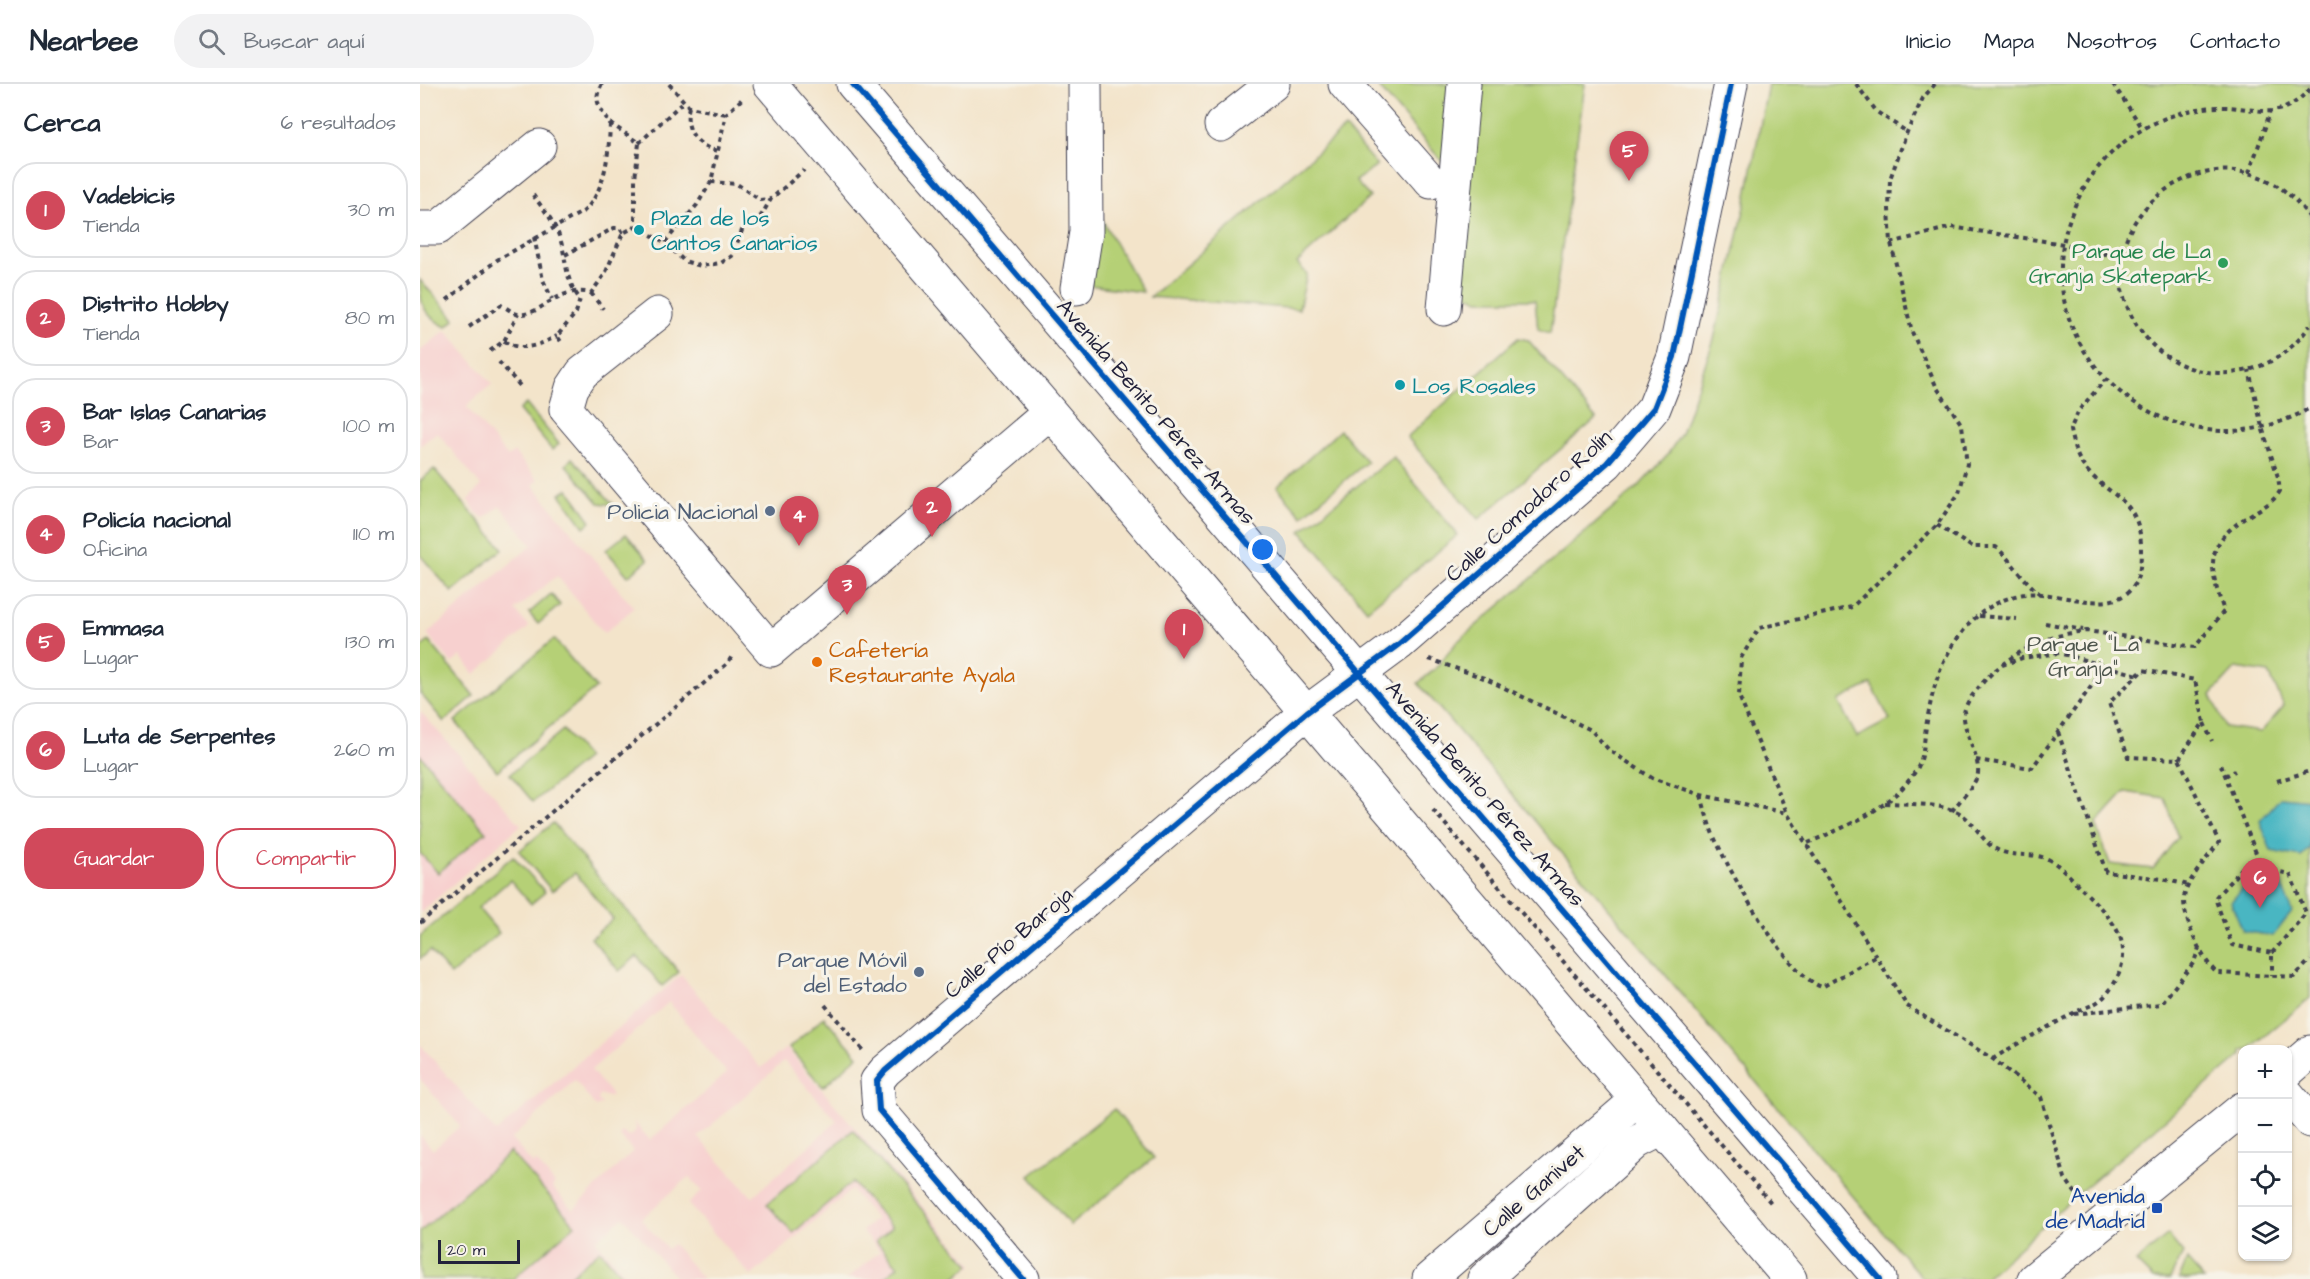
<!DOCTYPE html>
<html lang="es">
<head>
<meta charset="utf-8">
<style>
	body { margin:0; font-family:"Architects Daughter",sans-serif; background:#f2f2f3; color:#1f2937 }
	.controls { position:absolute; right:18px; bottom:18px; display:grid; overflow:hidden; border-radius:12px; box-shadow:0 2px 4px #0004 }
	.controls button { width:54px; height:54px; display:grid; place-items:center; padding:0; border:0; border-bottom:2px solid #e0e1e3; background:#fff; color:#1f2937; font:30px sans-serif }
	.scale { position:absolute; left:18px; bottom:15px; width:82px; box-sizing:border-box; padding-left:6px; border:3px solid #22223b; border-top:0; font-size:16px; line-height:21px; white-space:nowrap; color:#22223b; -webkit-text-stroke:4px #f7f3e8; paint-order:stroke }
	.you { position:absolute; left:843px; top:466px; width:21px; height:21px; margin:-15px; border:4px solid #fff; border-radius:50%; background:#1a73e8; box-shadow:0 0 0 9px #1a73e833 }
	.badge { display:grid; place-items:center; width:39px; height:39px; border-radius:50%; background:#d1495b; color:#fff; font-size:20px; font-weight:700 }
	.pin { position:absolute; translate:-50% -50px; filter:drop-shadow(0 2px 3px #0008) }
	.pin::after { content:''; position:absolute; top:32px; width:21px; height:18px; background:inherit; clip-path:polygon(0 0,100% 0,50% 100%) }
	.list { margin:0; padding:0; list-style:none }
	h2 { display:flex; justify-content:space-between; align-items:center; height:78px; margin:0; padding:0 24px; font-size:26px }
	h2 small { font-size:20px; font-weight:400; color:#747a83 }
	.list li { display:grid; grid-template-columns:39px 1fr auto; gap:18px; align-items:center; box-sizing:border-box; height:96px; margin:0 12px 12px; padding:0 12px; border:2px solid #e0e1e3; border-radius:24px }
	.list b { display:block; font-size:22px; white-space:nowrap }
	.list p { margin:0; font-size:20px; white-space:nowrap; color:#747a83 }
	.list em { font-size:20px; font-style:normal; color:#747a83 }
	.actions { display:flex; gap:12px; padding:18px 24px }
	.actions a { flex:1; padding:14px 0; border:2px solid #d1495b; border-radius:24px; text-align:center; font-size:21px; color:#d1495b }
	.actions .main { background:#d1495b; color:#fff }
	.icon { flex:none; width:33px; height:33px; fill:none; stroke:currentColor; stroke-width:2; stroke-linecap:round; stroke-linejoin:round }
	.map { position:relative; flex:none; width:1890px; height:1195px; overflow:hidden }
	header { display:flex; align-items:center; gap:36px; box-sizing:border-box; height:84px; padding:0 30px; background:#fff; border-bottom:2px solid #e0e1e3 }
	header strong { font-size:28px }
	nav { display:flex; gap:33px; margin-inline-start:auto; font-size:21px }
	.search { width:420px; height:54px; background:#f2f2f3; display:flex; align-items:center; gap:15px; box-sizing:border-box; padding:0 21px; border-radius:33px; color:#747a83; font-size:22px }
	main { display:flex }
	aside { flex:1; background:#fff }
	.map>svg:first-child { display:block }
	.built { fill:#f7d0cf; fill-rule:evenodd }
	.green { fill:#b5d076; stroke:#6c7958; stroke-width:1.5; fill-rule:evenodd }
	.water { fill:#48b6c2; stroke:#356c7e; stroke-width:1.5 }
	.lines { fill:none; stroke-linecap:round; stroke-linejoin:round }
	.minor-casing { stroke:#413f50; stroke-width:35 }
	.path { stroke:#413f50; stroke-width:4; stroke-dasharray:4.5 4.5; stroke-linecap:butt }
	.minor { stroke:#fff; stroke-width:33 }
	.cycleway-casing { stroke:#f7f3e8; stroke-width:10 }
	.cycleway { stroke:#0057b8; stroke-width:6 }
	.culture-dot { fill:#0f9aa8; stroke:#f7f3e8; stroke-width:2 }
	.leisure-dot { fill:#2e9e5b; stroke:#f7f3e8; stroke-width:2 }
	.service-dot { fill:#5c6f8a; stroke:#f7f3e8; stroke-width:2 }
	.food-dot { fill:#e8710a; stroke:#f7f3e8; stroke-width:2 }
	.transit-dot { fill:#1a4fb4; stroke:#f7f3e8; stroke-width:2 }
	.labels { text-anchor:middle; stroke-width:6; stroke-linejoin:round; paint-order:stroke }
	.culture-label { font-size:22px; fill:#0d838f; stroke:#f7f3e8; text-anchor:start }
	.leisure-label { font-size:22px; fill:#27864d; stroke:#f7f3e8; text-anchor:end }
	.street-label { font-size:22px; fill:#22223b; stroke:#f7f3e8 }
	.service-label { font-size:22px; fill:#4e5e75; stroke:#f7f3e8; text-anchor:end }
	.park-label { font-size:22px; fill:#4e564d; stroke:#f7f3e8 }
	.food-label { font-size:22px; fill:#c56008; stroke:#f7f3e8; text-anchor:start }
	.transit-label { font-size:22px; fill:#164399; stroke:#f7f3e8; text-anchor:end }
</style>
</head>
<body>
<header>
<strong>Nearbee</strong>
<div class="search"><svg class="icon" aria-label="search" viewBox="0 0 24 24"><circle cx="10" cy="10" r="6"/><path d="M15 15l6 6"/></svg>Buscar aquí</div>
<nav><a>Inicio</a><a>Mapa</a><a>Nosotros</a><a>Contacto</a></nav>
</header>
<main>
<aside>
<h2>Cerca<small>6 resultados</small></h2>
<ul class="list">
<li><span class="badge">1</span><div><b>Vadebicis</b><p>Tienda</p></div><em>30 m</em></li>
<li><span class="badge">2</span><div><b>Distrito Hobby</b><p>Tienda</p></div><em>80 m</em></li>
<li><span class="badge">3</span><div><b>Bar Islas Canarias</b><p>Bar</p></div><em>100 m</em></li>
<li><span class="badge">4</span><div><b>Policía nacional</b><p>Oficina</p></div><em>110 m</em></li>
<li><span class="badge">5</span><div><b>Emmasa</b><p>Lugar</p></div><em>130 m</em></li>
<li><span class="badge">6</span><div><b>Luta de Serpentes</b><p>Lugar</p></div><em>260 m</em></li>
</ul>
<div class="actions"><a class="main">Guardar</a><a>Compartir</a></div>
</aside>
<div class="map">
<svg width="1890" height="1195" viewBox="0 0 1890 1195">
	<rect width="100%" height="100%" fill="#f7f3e8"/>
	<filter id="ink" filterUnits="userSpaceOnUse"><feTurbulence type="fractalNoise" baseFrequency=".0167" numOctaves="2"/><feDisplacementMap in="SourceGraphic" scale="12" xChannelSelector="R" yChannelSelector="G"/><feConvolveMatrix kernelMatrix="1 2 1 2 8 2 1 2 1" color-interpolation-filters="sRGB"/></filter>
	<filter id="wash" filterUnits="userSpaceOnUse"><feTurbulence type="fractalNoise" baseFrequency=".008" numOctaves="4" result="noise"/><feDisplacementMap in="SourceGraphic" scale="24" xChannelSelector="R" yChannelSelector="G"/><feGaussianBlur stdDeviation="1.35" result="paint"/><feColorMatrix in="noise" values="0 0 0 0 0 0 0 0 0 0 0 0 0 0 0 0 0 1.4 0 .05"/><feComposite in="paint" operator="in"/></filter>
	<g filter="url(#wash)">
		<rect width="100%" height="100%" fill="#f3e4ca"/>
		<g class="built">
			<path d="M26 246 72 300 46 322 88 373 94 368 118 396 113 401 214 524 184 549 137 492 95 526 109 543 55 590 41 572 32 579 7 550 112 461 80 422 64 434 56 428 48 416 61 402 17 348 0 362V267Z"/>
			<path d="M0 627 101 741 0 829V769L18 789 66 748 0 671Z"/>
			<path d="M261 891 341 984 366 964 553 1181 534 1195 550 1182 433 1047 373 1149 432 1098 472 1144 478 1182 463 1195H427L460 1167 442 1147 456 1135 431 1106 331 1192 268 1120 282 1107 269 1093 221 1135 247 1165 253 1160 283 1195H257L203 1133 176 1156 209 1195H205L180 1166 147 1195H93L155 1141 90 1068 0 1148V1051L13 1066 40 1042 0 995V960L76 1048ZM249 918 307 989 230 1056 213 1037 216 1045 213 1050 209 1052 202 1048 199 1051 213 1067 153 1126 132 1103 135 1100 116 1077 113 1080 91 1055 155 996 176 1023 182 1020 178 1016 180 1010 188 1013 192 1011 171 986ZM364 977 417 1037 332 1113 278 1053Z"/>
		</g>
		<g class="green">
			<path d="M956 0H1036L1031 88Z"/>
			<path d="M1059 0H1165L1130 249 1118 245 1115 216H1059L1037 206Z"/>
			<path d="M1348 0H1890V716L1861 713 1881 773 1890 763V914L1829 965 1822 966V971L1655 1112 1564 1195H1503L998 599 1015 585 1037 558 1217 404 1246 373 1261 350 1294 255 1325 122ZM1816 584 1849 589 1864 622 1841 648 1805 643 1791 611ZM1451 600 1470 636 1437 653 1418 617ZM1705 708 1745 714 1758 753 1733 785 1690 780 1676 740ZM1872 827 1852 852 1823 847Z"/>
			<path d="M925 44 957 82 935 97 950 113 877 179 887 190 879 225 730 213Z"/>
			<path d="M680 132 723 208 669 201Z"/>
			<path d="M0 196 35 235 26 243C3 231 0 221 0 196Z"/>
			<path d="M1098 254 1108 256 1176 335 1059 435 987 353Z"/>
			<path d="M106 320 139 360 132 366 99 326Z"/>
			<path d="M920 346 947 378 882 432 857 403Z"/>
			<path d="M973 373 1038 451 947 526 881 447Z"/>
			<path d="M152 374 194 421 179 419 146 381Z"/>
			<path d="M14 385 83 465 32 508 0 471V397Z"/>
			<path d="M148 405 171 437 164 443 140 410Z"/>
			<path d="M206 450 228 476 208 492 186 466Z"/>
			<path d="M131 510 140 521 118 540 109 529Z"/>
			<path d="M134 555 176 604 77 687 35 637Z"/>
			<path d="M9 557 54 612 24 638 0 609V564Z"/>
			<path d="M143 646 167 674 113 718 90 690Z"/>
			<path d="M0 671 66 748 18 789 0 769Z"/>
			<path d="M133 739 259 888 242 902 217 872 199 887 171 854 193 835 155 789 132 807 99 767Z"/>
			<path d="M93 772 125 808 111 820 90 796 58 824 79 849 31 891 10 867 0 875V852Z"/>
			<path d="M404 933 438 972 403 1003 369 964Z"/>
			<path d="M694 1025 734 1074 650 1141 610 1092Z"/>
			<path d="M433 1046 550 1181 534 1195H463L478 1182 456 1157 472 1143 432 1098 373 1149 347 1120Z"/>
			<path d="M90 1068 155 1141 93 1195H0V1148Z"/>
			<path d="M1748 1151 1763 1169 1750 1195H1733L1716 1178Z"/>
			<path d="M180 1166 205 1195H147Z"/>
			<path d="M1767 1176 1784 1195H1759Z"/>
		</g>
		<g class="water">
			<path d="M1861 713 1890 716V763L1881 773 1851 767 1840 737Z"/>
			<path d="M1831 794 1861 799 1872 828 1853 852 1823 847 1811 818Z"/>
		</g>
	</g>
	<g filter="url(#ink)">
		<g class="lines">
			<defs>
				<g id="minor">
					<path d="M350 0 1370 1195"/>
					<path d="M433 0 1460 1195"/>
					<path d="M925 0 1011 98"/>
					<path d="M801 41 853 0"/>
					<path d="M0 144H18L119 62"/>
					<path d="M657 204 666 148 665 0"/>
					<path d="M1024 225 1044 0"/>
					<path d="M237 230 162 289 152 304 146 325 351 566 629 329"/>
					<path d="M1868 987 1890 968"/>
					<path d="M1868 1011 1890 1037"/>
					<path d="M603 1195 459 1026 457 997 465 987 887 628 979 560 1187 379 1234 324 1254 273 1311 0"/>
					<path d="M1009 1195 1217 1016"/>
					<path d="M1064 1195 1217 1058 1242 1045"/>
					<path d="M1614 1195 1822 1025"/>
				</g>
			</defs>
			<use href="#minor" class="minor-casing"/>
			<g class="path">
				<path d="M249 0 269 23 306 30"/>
				<path d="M1436 0 1457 28 1487 48"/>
				<path d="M1515 0 1503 14 1487 48 1470 95 1469 125 1471 159 1492 248 1517 304 1542 341 1547 380 1539 409 1517 441 1432 523 1339 544 1321 574 1319 612 1367 729 1487 922 1573 975 1621 1013 1645 1094 1661 1117"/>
				<path d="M1693 0 1723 45"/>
				<path d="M1890 5C1856 41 1839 22 1798 23 1743 25 1691 57 1664 104 1579 250 1746 407 1890 324"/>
				<path d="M269 23C263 44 277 64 299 67"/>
				<path d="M219 59 263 18"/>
				<path d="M1829 89 1850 29"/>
				<path d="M291 98 317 100 340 116 350 115"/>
				<path d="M113 111C120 121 130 132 135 143 149 169 141 191 160 215L156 229 137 252 142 259"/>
				<path d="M1890 134C1807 16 1638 142 1724 251 1741 274 1769 288 1798 289 1835 291 1870 272 1890 241"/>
				<path d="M215 143 245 158 264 177 281 182 301 179 312 172 323 144 329 137 341 132 351 115 384 86"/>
				<path d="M114 153 123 196 132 215"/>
				<path d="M245 158 277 121 291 98 306 30 323 14"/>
				<path d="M1471 159 1531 143 1644 160 1702 174"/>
				<path d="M145 171 194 144H200L203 149"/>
				<path d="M171 209 183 225"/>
				<path d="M27 216 77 176 164 127C186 106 189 68 190 39 180 25 172 16 182 0"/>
				<path d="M49 243 81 221C86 223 92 229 98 230 121 233 136 201 171 209L185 190 203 149 215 143V95L219 59 190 39"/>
				<path d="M84 257C101 269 120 261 137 252"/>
				<path d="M70 267 84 257 98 230"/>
				<path d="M79 278 102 304"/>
				<path d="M1517 441 1552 463H1576C1593 478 1603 496 1620 510"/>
				<path d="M1559 532 1597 535"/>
				<path d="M1625 539 1663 546"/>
				<path d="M1009 575 1064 594 1171 646 1189 666 1232 694 1281 711 1367 729"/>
				<path d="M1582 581 1602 574 1639 569 1718 591"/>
				<path d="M1784 639 1792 657"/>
				<path d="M1638 648 1686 788 1742 795 1769 801"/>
				<path d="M1759 675 1784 638 1775 596 1723 586 1689 619 1708 673 1759 675 1799 758C1788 774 1771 791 1765 809 1759 828 1782 877 1797 889L1874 893 1890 876"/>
				<path d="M1556 676 1612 684 1686 582"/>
				<path d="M1801 681 1842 784"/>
				<path d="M1805 692 1815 687"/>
				<path d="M1857 697 1890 687"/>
				<path d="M1281 711C1286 729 1290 747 1299 763 1315 797 1368 892 1402 903L1457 872"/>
				<path d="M1465 719C1485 720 1525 719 1541 730 1557 740 1562 760 1580 767 1598 774 1616 767 1633 778 1644 785 1654 797 1663 806 1692 835 1719 860 1692 903 1678 924 1666 921 1648 932 1623 946 1597 959 1573 975"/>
				<path d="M1013 726 1352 1120"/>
				<path d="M1532 727C1539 717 1552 705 1557 693 1563 679 1543 648 1544 631 1544 621 1553 610 1559 603 1586 571 1625 550 1667 547L1775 563 1804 527C1788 481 1784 459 1830 431 1841 424 1853 419 1860 407L1858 393 1842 343 1829 286"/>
				<path d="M1388 759C1429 741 1474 724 1498 683 1504 672 1504 655 1506 643 1513 600 1522 568 1553 536 1565 524 1587 512 1605 510 1640 505 1704 541 1719 489 1721 480 1721 470 1721 461 1719 412 1687 414 1662 380 1656 371 1652 357 1650 346L1659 326 1685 296"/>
				<path d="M0 839 308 579 312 572"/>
				<path d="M1852 869 1886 829 1870 790 1825 781 1795 814 1812 861 1852 869V892"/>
				<path d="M405 921 444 968"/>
				<path d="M1654 930 1741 920 1774 878 1779 864"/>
			</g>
			<use href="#minor" class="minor"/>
			<defs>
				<g id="cycleway">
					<path d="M433 0 1460 1195"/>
					<path d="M603 1195 459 1026 457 997 465 987 887 628 979 560 1187 379 1234 324 1254 273 1311 0"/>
				</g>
			</defs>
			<use href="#cycleway" class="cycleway-casing"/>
			<use href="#cycleway" class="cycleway"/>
		</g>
	</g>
	<g class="culture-dot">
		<circle cx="219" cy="146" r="6"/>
		<circle cx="980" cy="301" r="6"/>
	</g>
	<circle class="leisure-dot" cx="1803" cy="179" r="6"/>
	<g class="service-dot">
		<circle cx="350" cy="427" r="6"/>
		<circle cx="499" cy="888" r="6"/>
	</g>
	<circle class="food-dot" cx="397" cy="578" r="6"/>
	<rect class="transit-dot" x="1731" y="1118" width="12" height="12" rx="3"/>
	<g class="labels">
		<g class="culture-label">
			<text x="231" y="141">Plaza de los<tspan x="231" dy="25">Cantos Canarios</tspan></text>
			<text x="992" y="309">Los Rosales</text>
		</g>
		<g class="leisure-label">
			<text x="1791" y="174">Parque de La<tspan x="1791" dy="25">Granja Skatepark</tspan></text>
		</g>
		<g class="street-label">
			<text transform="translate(737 327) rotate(49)" y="8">Avenida Benito Pérez Armas</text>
			<text transform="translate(1108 421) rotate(-42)" y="8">Calle Comodoro Rolín</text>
			<text transform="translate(1066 709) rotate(49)" y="8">Avenida Benito Pérez Armas</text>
			<text transform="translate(588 858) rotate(-40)" y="8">Calle Pío Baroja</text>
			<text transform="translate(1113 1106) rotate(-41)" y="8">Calle Ganivet</text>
		</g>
		<g class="service-label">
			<text x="338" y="435">Policia Nacional</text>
			<text x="487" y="883">Parque Móvil<tspan x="487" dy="25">del Estado</tspan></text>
		</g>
		<g class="park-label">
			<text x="1663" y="567">Parque "La<tspan x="1663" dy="25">Granja"</tspan></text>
		</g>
		<g class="food-label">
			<text x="409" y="573">Cafetería<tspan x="409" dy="25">Restaurante Ayala</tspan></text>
		</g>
		<g class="transit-label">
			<text x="1725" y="1119">Avenida<tspan x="1725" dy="25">de Madrid</tspan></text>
		</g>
	</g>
</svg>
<div class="controls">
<button>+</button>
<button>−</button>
<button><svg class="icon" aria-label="locate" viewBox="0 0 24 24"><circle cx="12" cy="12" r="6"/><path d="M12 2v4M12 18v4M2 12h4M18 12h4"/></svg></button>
<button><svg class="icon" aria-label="layers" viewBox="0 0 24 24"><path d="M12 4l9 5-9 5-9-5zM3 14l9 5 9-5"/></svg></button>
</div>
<div class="scale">20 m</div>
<div class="you"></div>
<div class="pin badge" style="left:764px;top:575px">1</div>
<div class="pin badge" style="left:512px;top:453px">2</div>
<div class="pin badge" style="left:427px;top:531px">3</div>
<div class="pin badge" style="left:379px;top:462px">4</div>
<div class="pin badge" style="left:1209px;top:97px">5</div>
<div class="pin badge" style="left:1840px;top:824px">6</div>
</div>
</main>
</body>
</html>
